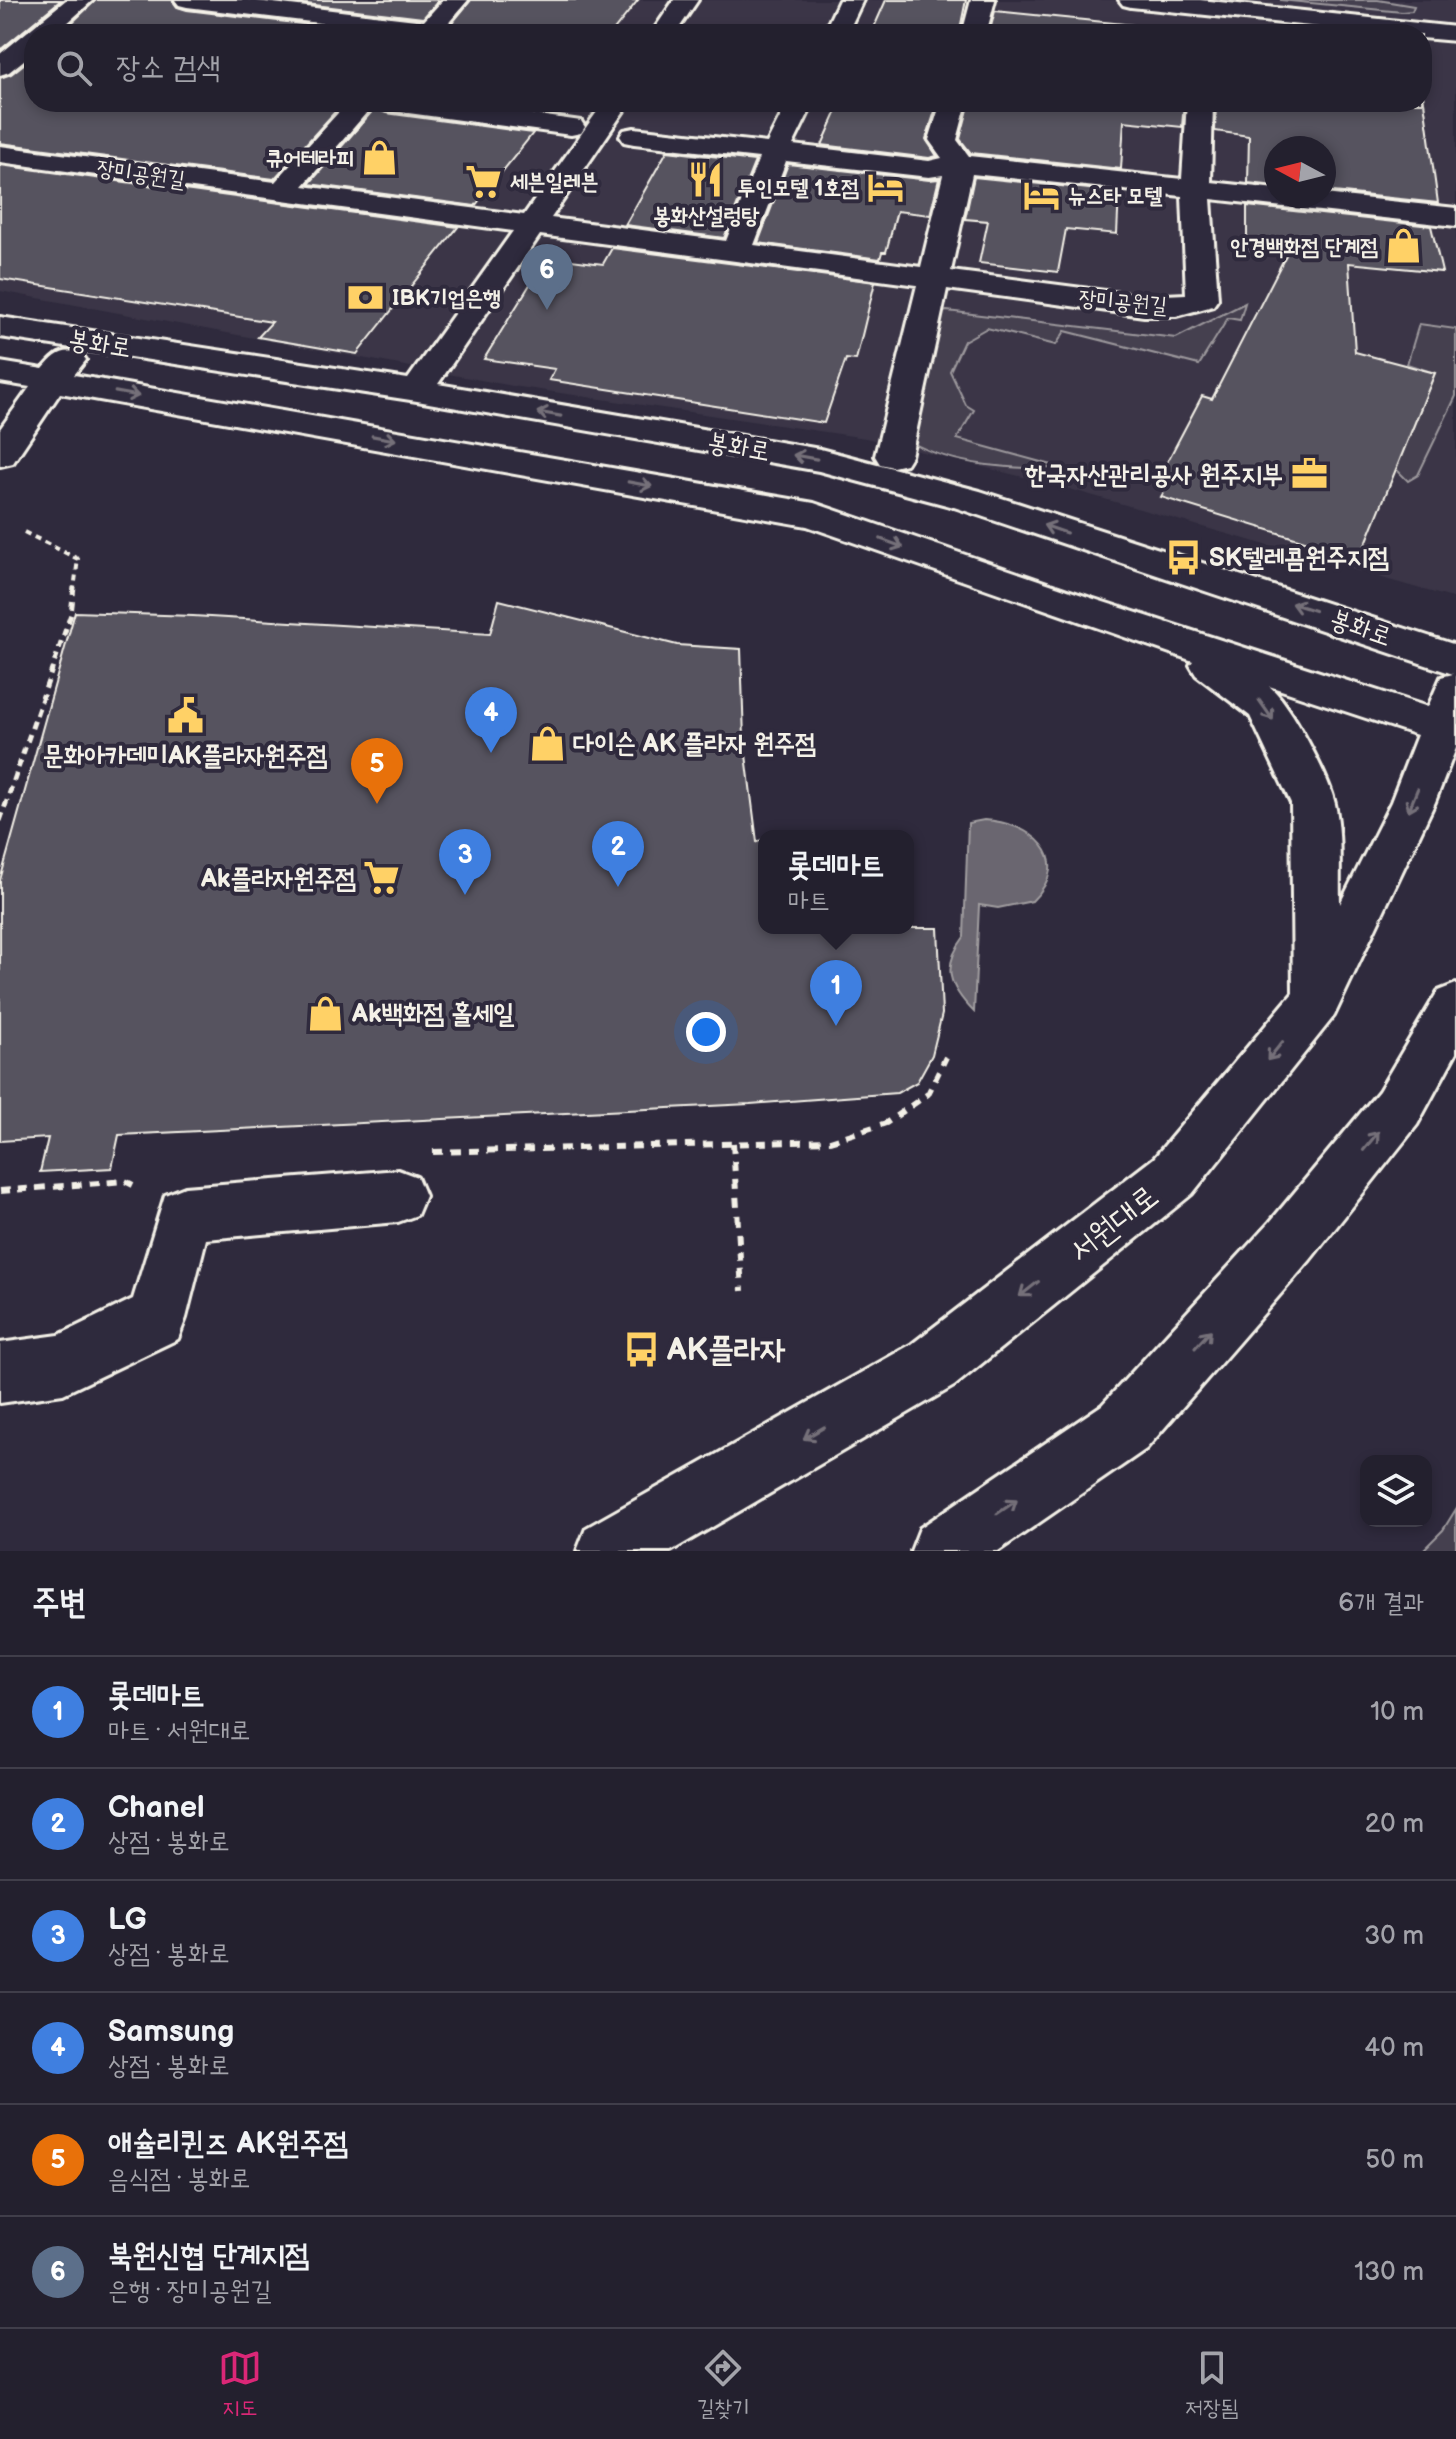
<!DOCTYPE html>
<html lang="ko">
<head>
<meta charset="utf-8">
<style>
	body { margin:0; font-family:"Balsamiq Sans","Poor Story",sans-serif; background:#2f2d3a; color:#f1f3f6 }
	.controls { position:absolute; right:24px; bottom:24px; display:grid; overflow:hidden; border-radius:16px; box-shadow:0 4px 12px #0003 }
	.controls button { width:72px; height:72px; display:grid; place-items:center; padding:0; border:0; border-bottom:2px solid #403e4a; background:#23202e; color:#f1f3f6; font:40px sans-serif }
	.compass { position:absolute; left:1264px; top:136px; width:72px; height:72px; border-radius:50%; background:#23202e; box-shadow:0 4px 12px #0003; rotate:277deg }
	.you { position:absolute; left:706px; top:1032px; width:28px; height:28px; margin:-20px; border:6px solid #fff; border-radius:50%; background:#1a73e8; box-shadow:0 0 0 12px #1a73e833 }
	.badge { display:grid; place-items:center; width:52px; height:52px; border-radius:50%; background:#db2777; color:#fff; font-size:26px; font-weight:700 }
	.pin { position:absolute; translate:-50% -66px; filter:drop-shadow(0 2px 4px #0008) }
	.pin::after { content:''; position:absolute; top:42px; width:28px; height:24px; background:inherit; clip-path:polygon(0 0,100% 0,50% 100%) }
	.popup { position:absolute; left:758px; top:830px; width:156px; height:104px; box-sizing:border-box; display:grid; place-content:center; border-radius:16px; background:#23202e; filter:drop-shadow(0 2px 6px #0005); font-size:26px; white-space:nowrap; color:#a3a3aa }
	.popup b { font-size:30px; color:#f1f3f6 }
	.popup::after { content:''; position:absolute; left:50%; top:100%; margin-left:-16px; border:16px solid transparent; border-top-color:#23202e }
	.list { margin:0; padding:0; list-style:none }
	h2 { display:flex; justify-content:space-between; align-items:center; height:104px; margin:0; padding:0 32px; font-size:34px }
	h2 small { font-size:26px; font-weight:400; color:#a3a3aa }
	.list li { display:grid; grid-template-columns:52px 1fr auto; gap:24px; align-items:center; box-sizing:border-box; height:112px; padding:0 32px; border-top:2px solid #403e4a }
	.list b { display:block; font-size:30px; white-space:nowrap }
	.list p { margin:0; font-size:26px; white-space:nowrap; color:#a3a3aa }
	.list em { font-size:26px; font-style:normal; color:#a3a3aa }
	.icon { flex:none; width:44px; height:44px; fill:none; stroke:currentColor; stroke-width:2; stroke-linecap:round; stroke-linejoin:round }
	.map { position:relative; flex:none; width:1456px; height:1551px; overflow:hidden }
	.search { position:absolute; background:#23202e; box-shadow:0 4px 12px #0003; left:24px; right:24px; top:24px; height:88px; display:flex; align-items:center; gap:20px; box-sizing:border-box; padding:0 28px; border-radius:32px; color:#a3a3aa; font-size:30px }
	.sheet { height:776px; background:#23202e }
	nav { display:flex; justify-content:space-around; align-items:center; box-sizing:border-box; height:112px; border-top:2px solid #403e4a; background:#23202e; font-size:22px; color:#a3a3aa }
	nav a { display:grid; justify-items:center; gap:4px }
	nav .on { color:#db2777 }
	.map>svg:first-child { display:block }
	.built { fill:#3b3647; fill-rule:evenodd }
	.green { fill:#454050; stroke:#9c989c; stroke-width:2 }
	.water { fill:#6a6670; stroke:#a19ea0; stroke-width:2 }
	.building { fill:#56525f; stroke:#f4f1e8; stroke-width:2 }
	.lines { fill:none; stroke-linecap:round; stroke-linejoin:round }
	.minor-casing { stroke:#f4f1e8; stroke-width:6 }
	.path-far2 { stroke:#f4f1e8; stroke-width:4; stroke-dasharray:6 5; stroke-linecap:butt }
	.path-far1 { stroke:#f4f1e8; stroke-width:5; stroke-dasharray:8 6; stroke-linecap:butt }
	.path { stroke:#f4f1e8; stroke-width:6; stroke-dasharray:10 8; stroke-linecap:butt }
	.minor { fill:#2f2a3d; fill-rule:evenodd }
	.oneway { stroke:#747079 }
	.labels { text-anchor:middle; stroke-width:8; stroke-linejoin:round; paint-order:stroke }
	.far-poi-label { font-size:22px; font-weight:bold; fill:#f4f1e8; stroke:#2f2a3d; text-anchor:end }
	.far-street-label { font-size:22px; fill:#f4f1e8; stroke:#2f2a3d }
	.street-label { font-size:26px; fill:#f4f1e8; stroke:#2f2a3d }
	.poi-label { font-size:26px; font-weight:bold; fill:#f4f1e8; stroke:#2f2a3d; text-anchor:start }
	.near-street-label { font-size:32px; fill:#f4f1e8; stroke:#2f2a3d }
	.near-poi-label { font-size:32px; font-weight:bold; fill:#f4f1e8; stroke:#2f2a3d; text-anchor:start }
</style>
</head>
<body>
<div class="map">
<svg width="1456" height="1551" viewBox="0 0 1456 1551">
	<rect width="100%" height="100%" fill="#2f2a3d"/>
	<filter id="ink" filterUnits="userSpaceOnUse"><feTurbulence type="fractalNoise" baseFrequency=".0125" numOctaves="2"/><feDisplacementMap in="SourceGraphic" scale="16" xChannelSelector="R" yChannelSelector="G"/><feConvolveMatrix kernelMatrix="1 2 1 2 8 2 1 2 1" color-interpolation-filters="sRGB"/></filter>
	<g filter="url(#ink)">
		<path class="built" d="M0 0H1456V599L1059 486 866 438 513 386 0 291ZM34 34H1422V102H34ZM1276 148H1324V196H1276Z"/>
		<g class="green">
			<path d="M1280 0H1378L1414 6 1412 11 1402 12Z"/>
			<path d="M1245 303 1240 320 1228 318 1199 365 1065 331 1056 345 987 328 964 341 950 371 966 405 974 410 957 439 1063 468C1014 469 955 467 911 442L940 313 947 311 1176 338Z"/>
			<path d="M1419 324 1456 329V396L1418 475 1408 481 1396 469 1435 373 1407 364Z"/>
			<path d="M1456 1509V1551H1422L1443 1530Z"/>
		</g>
		<path class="water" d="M984 820C1030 822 1077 858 1032 901L998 908 979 905 974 1012C949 987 941 967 964 937L968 823Z"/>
		<g class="building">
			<path d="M0 0H61L0 50Z"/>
			<path d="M96 0H172L177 7 187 10 385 34H60Z"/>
			<path d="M273 0H439L423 18Z"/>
			<path d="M471 0H638L611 34H443Z"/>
			<path d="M886 0H966L959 34H871Z"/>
			<path d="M995 11 1144 26 1175 34H989Z"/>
			<path d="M34 56V102H344L274 179 0 143V78L11 74Z"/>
			<path d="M1422 87 1438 203 1324 191V148H1276V186L1248 183 1249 136 1215 131 1216 102H1422Z"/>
			<path d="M467 102H557L548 113Z"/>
			<path d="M841 102H938L926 139 937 156 929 158 822 145Z"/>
			<path d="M970 102H1184L1182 127 1124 121 1121 169 971 153 960 139Z"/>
			<path d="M375 108 386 113 533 133 475 206 309 184Z"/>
			<path d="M667 151 755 161 724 238 625 225Z"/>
			<path d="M788 164 929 180 939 179 930 215 897 211 886 252H882L880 259 758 243Z"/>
			<path d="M0 165 458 227 357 354 258 337 272 322 0 279Z"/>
			<path d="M974 177 1119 192 1117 234 1066 229 1058 272 979 263 988 221 965 219Z"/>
			<path d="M1247 206 1431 226 1442 272 1349 263 1355 352 1435 373 1360 558 1161 497 1166 488 1155 485 1202 396 1212 399 1287 253 1247 249Z"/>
			<path d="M612 248 875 282 856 360 846 359 824 423 549 380 555 369 484 359 547 257 603 264Z"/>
			<path d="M499 600 677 645 741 649 744 739 757 842 764 839V928H938L942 1014 932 1055 917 1082 897 1093 750 1104 119 1135 112 1168 40 1172 48 1138 0 1141V880L75 612 193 616 490 634Z"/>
		</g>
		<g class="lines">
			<defs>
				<g id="minor">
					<path d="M66 0H93L55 34H34V52L9 72 0 75V54Z"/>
					<path d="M175 0H248L424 21 443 0H468L439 34H410L187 7 179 5Z"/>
					<path d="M674 0H698L675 34H651Z"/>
					<path d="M839 0H863L847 34H823Z"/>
					<path d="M971 0H995L986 34H962Z"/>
					<path d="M1119 0H1200L1456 27V41L1422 38V34H1385L1131 7 1123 5Z"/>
					<path d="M348 102H445L581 121 585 127 581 133 571 135 386 110 374 104 303 186 524 215 604 102H630L551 218 726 241 759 158 634 144 624 142 620 136 624 130 634 128 767 143 788 102H814L793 145 929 161 942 158 929 140 941 102H967L957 140 969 156 1182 179 1187 102H1213L1211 182 1276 189V196L1324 194 1456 208V226L1211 199 1218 299 1213 306 1176 316H1144L947 289 911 456 906 464 893 467 880 464 875 456 917 285 540 235 438 384 820 449 980 491 1456 645V748L1435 802 1334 1016 1192 1194 954 1386 671 1551H577L586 1528 912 1344 1154 1158 1293 993 1291 803 1250 716 1196 675 1190 665 1193 661 807 526 60 393 13 463 0 466V429L30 387 0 382V362L43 369C55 355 61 348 81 353L86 360 74 375 814 503 1091 598 1428 707 1441 677 1453 674 954 507 819 471 417 401 0 337V317L408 379 513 231 0 162V146L275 182ZM786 161 929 177 943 175 921 267 754 245ZM972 174 1182 196 1186 294 1144 296 951 271ZM1269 686 1417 735 1391 802 1340 904C1339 871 1342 835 1335 804 1329 777 1290 702 1269 686Z"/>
					<path d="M1456 984V1053L1417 1125 1310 1260 1146 1449 998 1551H911L920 1528 1102 1405 1270 1222 1379 1091 1438 991Z"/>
					<path d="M398 1170 417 1177 425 1196 417 1215 398 1222 206 1239 186 1318 178 1339 63 1394 0 1403V1343L59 1335 133 1299 165 1195 185 1187Z"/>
				</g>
			</defs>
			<use href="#minor" class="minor-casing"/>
			<path class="path-far2" d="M24 532 78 559 74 589"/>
			<path class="path-far1" d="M0 821 71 614 74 587"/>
			<g class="path">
				<path d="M733 1143 742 1291"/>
				<path d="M433 1152 830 1141 886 1123 928 1094 946 1057"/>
				<path d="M0 1191 125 1181 133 1185"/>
			</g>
			<use href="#minor" class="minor"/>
		</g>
		<defs><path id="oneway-shaft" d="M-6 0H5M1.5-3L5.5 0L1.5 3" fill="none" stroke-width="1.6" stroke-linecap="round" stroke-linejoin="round" transform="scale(2)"/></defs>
		<g class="oneway">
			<use href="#oneway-shaft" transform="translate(127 394) rotate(10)"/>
			<use href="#oneway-shaft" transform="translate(549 414) rotate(-170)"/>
			<use href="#oneway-shaft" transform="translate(384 438) rotate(10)"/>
			<use href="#oneway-shaft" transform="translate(805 457) rotate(-170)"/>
			<use href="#oneway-shaft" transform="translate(640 484) rotate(10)"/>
			<use href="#oneway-shaft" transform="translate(1055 529) rotate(-161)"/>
			<use href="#oneway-shaft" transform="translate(892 543) rotate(20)"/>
			<use href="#oneway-shaft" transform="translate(1303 607) rotate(-163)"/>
			<use href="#oneway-shaft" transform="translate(1266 710) rotate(55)"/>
			<use href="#oneway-shaft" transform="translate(1413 800) rotate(112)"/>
			<use href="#oneway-shaft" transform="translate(1275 1051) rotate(129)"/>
			<use href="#oneway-shaft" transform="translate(1371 1141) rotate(-51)"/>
			<use href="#oneway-shaft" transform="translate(1029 1289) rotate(142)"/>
			<use href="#oneway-shaft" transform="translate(1203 1339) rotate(-48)"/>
			<use href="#oneway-shaft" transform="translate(814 1433) rotate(150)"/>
			<use href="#oneway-shaft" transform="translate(1007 1507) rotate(-34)"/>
		</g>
	</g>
	<defs>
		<symbol id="shop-bare" viewBox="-9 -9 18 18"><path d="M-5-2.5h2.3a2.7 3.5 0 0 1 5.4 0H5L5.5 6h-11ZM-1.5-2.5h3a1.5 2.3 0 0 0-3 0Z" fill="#ffd166" stroke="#2f2a3d" stroke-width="2.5" paint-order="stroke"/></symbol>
		<symbol id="restaurant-bare" viewBox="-9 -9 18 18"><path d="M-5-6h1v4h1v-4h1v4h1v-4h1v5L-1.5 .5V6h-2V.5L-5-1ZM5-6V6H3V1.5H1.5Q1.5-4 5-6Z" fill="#ffd166" stroke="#2f2a3d" stroke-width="2.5" paint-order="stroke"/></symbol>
		<symbol id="supermarket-bare" viewBox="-9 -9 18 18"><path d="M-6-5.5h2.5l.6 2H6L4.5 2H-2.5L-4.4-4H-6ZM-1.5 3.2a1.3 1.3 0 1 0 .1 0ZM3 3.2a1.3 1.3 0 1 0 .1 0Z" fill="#ffd166" stroke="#2f2a3d" stroke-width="2.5" paint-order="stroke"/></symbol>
		<symbol id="hotel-bare" viewBox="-9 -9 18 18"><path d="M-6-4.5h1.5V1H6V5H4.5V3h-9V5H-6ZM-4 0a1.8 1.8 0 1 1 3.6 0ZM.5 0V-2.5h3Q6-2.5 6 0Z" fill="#ffd166" stroke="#2f2a3d" stroke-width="2.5" paint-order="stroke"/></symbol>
		<symbol id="bank-bare" viewBox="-9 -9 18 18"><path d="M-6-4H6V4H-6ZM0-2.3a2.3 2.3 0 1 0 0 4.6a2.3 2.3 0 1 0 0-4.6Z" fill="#ffd166" stroke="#2f2a3d" stroke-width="2.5" paint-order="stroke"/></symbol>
		<symbol id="office-bare" viewBox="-9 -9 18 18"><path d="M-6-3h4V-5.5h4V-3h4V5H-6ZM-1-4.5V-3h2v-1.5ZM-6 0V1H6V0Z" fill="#ffd166" stroke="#2f2a3d" stroke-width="2.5" paint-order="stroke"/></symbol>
		<symbol id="bus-bare" viewBox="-9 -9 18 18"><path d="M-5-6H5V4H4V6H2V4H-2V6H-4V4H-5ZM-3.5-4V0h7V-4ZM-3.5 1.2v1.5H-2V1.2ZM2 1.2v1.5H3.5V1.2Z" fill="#ffd166" stroke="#2f2a3d" stroke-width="2.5" paint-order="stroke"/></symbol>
		<symbol id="civic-bare" viewBox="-9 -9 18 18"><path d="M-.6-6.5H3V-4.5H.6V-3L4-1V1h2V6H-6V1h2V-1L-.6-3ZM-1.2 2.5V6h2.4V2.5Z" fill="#ffd166" stroke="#2f2a3d" stroke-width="2.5" paint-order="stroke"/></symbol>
	</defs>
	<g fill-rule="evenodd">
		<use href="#shop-bare" x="354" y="132" width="51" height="51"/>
		<use href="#restaurant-bare" x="680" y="154" width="51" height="51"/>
		<use href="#supermarket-bare" x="458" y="156" width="51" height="51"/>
		<use href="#hotel-bare" x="860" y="162" width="51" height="51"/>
		<use href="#hotel-bare" x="1016" y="170" width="51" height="51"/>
		<use href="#shop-bare" x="1378" y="220" width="51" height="51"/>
		<use href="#bank-bare" x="340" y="272" width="51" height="51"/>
		<use href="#office-bare" x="1284" y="448" width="51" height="51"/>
		<use href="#bus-bare" x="1158" y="532" width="51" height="51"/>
		<use href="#civic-bare" x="160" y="690" width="51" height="51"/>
		<use href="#shop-bare" x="522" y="718" width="51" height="51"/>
		<use href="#supermarket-bare" x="356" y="852" width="51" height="51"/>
		<use href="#shop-bare" x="300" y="988" width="51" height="51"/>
		<use href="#bus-bare" x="616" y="1324" width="51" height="51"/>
	</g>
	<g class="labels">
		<g class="far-poi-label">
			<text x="354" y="165">큐어테라피</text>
			<text x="510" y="189" text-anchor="start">세븐일레븐</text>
			<text x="859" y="195">투인모텔 1호점</text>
			<text x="1068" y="203" text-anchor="start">뉴스타 모텔</text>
			<text x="706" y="223" text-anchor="middle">봉화산설렁탕</text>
			<text x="1378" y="254">안경백화점 단계점</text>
			<text x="392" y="305" text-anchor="start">IBK기업은행</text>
		</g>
		<g class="far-street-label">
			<text transform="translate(141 173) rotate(8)" y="8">장미공원길</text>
			<text transform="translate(1123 301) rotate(5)" y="8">장미공원길</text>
		</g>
		<g class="street-label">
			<text transform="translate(100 343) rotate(9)" y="9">봉화로</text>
			<text transform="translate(739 446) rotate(10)" y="9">봉화로</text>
			<text transform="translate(1361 627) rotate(19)" y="9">봉화로</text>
		</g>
		<g class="poi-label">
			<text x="1283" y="483" text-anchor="end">한국자산관리공사 원주지부</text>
			<text x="1209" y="566">SK텔레콤원주지점</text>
			<text x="573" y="752">다이슨 AK 플라자 원주점</text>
			<text x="185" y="764" text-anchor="middle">문화아카데미AK플라자원주점</text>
			<text x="356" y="887" text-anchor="end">Ak플라자원주점</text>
			<text x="352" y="1022">Ak백화점 홀세일</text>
		</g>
		<g class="near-street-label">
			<text transform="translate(1113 1223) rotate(-38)" y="11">서원대로</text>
		</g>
		<g class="near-poi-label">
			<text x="667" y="1360">AK플라자</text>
		</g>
	</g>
</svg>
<div class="controls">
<button><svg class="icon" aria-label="layers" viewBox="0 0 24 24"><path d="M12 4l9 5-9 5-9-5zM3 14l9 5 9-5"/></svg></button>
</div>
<svg class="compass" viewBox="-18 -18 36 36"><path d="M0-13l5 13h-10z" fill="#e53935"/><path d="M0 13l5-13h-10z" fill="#a3a3aa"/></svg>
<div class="you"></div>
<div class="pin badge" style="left:836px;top:1026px;background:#3f7fe0">1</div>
<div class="popup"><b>롯데마트</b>마트</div>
<div class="pin badge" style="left:618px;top:887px;background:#3f7fe0">2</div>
<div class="pin badge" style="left:465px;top:895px;background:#3f7fe0">3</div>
<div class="pin badge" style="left:491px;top:753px;background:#3f7fe0">4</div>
<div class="pin badge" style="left:377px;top:804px;background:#e8710a">5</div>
<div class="pin badge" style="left:547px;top:310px;background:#5c6f8a">6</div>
<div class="search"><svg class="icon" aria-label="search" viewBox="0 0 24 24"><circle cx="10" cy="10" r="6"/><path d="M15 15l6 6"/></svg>장소 검색</div>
</div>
<section class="sheet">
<h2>주변<small>6개 결과</small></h2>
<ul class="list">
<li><span class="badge" style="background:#3f7fe0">1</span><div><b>롯데마트</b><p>마트 · 서원대로</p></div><em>10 m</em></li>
<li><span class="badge" style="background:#3f7fe0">2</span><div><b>Chanel</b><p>상점 · 봉화로</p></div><em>20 m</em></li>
<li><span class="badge" style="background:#3f7fe0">3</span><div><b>LG</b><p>상점 · 봉화로</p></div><em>30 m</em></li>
<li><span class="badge" style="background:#3f7fe0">4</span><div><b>Samsung</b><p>상점 · 봉화로</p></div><em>40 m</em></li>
<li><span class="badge" style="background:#e8710a">5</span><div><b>애슐리퀸즈 AK원주점</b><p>음식점 · 봉화로</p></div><em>50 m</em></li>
<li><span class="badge" style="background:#5c6f8a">6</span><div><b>북원신협 단계지점</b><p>은행 · 장미공원길</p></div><em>130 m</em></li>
</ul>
</section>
<nav>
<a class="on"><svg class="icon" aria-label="map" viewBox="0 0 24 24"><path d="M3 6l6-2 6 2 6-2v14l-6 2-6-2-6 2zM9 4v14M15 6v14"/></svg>지도</a>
<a><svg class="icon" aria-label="directions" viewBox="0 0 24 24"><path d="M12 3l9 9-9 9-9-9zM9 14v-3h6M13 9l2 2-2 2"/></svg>길찾기</a>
<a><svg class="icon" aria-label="saved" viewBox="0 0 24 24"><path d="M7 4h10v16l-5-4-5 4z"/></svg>저장됨</a>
</nav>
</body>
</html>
